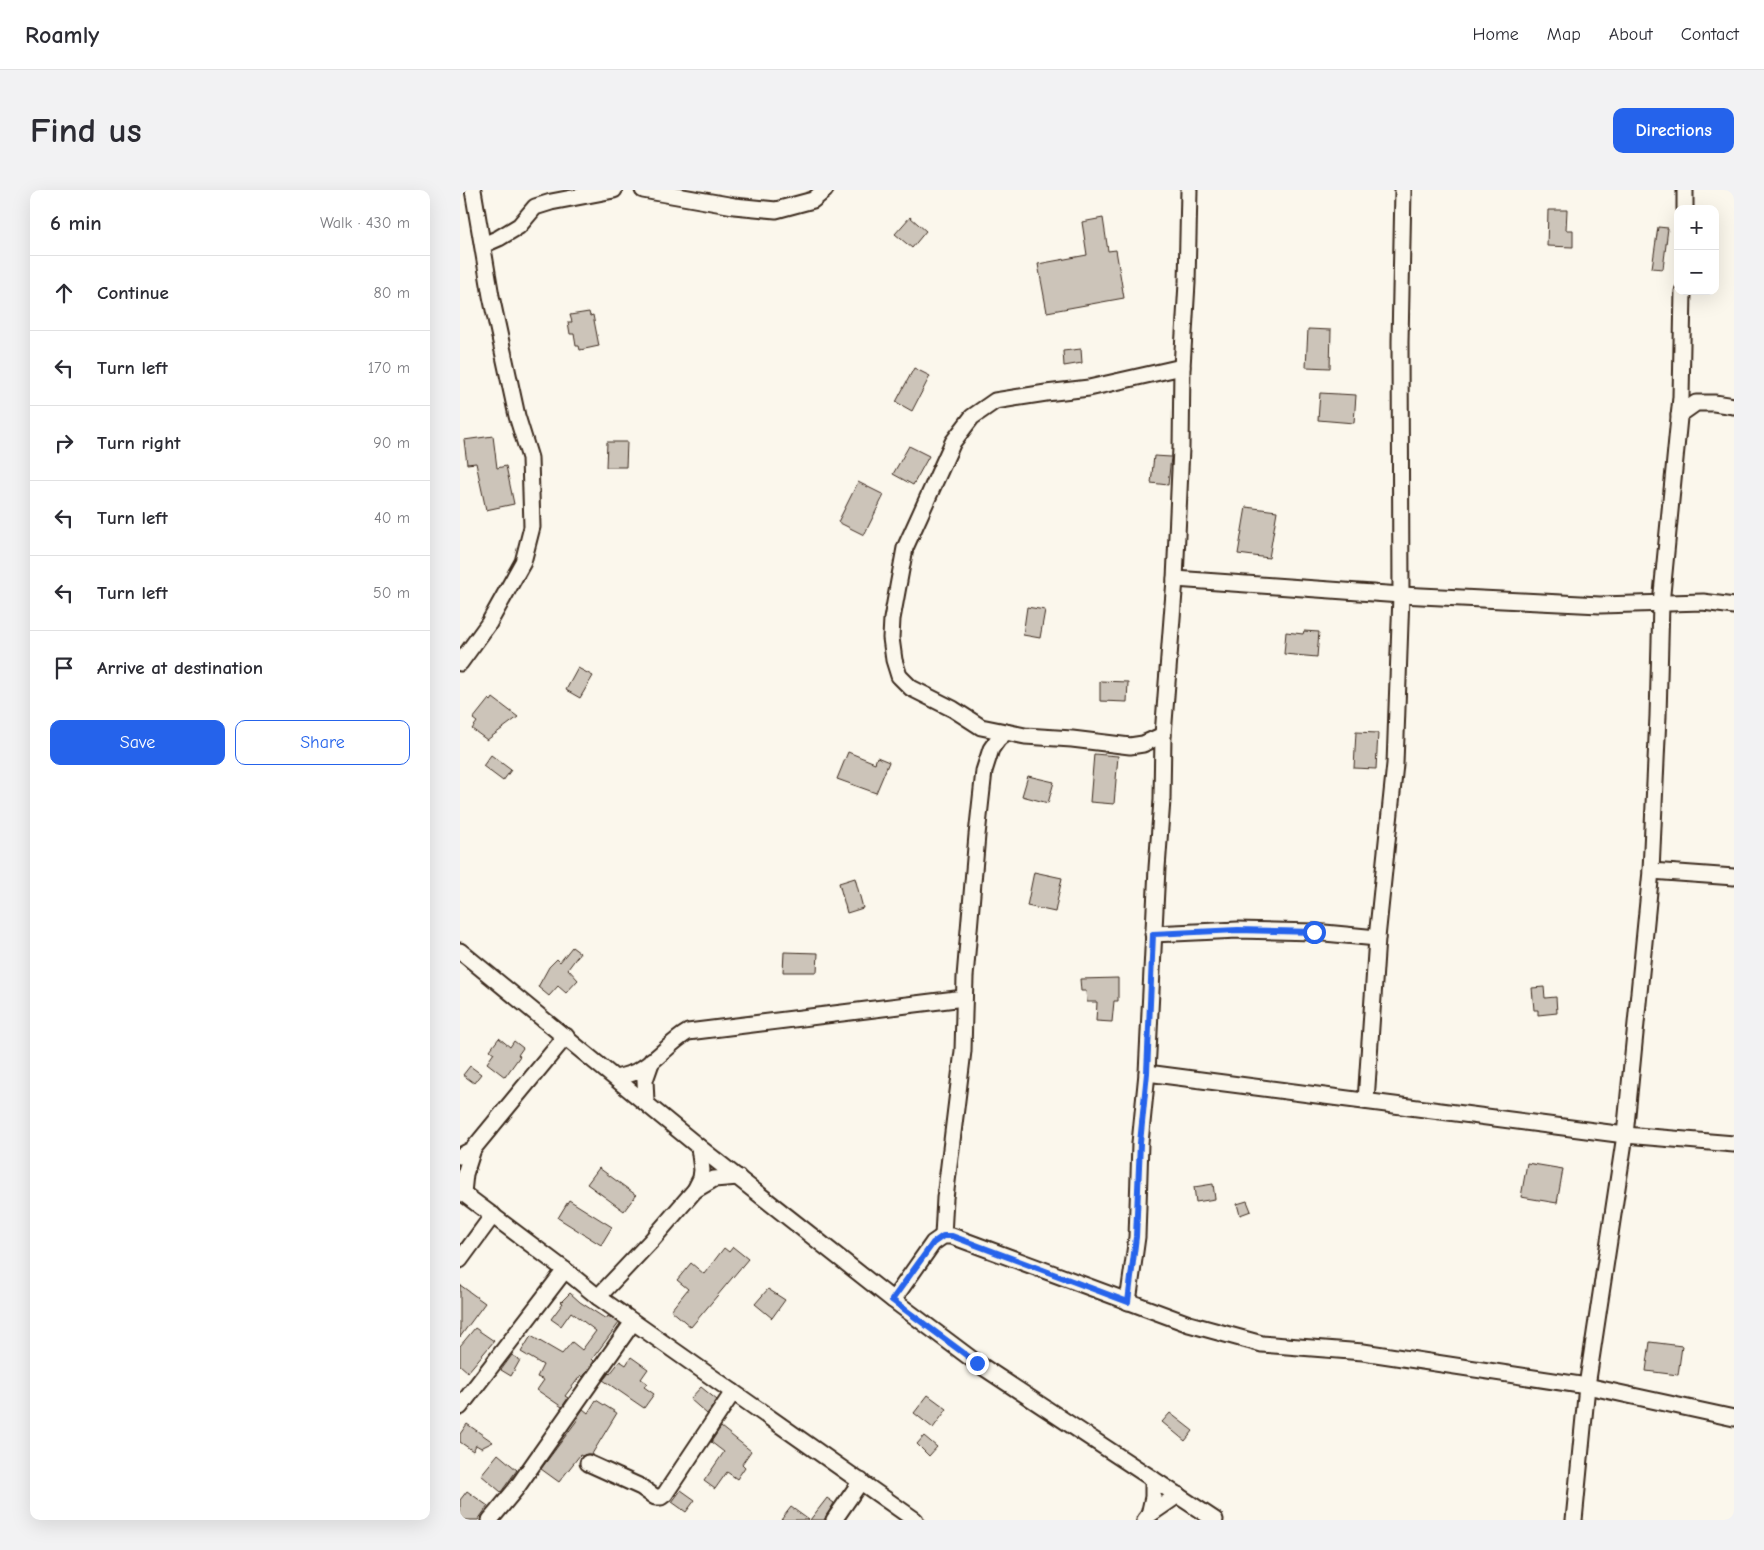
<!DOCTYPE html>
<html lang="en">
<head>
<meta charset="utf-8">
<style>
	body { margin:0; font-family:"Comic Neue",sans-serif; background:#f2f2f3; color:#2b2b33 }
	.controls { position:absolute; right:15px; top:15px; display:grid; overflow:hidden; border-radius:10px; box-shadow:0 5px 20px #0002 }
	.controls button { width:45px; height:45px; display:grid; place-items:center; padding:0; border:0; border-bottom:1px solid #e1e1e2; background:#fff; color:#2b2b33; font:25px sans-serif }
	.stop { position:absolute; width:15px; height:15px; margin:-11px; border:4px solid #2563eb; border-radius:50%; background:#fff }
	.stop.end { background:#2563eb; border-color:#fff; box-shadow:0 1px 5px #0008 }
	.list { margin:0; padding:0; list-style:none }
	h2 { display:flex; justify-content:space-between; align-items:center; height:65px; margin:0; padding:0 20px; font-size:21px }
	h2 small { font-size:16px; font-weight:400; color:#7c7c81 }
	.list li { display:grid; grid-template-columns:32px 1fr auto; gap:15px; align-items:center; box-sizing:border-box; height:75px; padding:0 20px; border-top:1px solid #e1e1e2 }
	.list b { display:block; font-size:19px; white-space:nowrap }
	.list em { font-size:16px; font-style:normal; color:#7c7c81 }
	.actions { display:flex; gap:10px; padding:15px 20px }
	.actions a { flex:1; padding:11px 0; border:1px solid #2563eb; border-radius:10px; text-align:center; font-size:18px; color:#2563eb }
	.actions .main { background:#2563eb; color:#fff }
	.icon { flex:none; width:28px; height:28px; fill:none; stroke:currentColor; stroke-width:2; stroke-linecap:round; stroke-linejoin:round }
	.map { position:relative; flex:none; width:1274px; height:1330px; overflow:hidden; border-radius:10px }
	header { display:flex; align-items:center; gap:30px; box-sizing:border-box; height:70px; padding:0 25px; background:#fff; border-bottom:1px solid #e1e1e2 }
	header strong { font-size:24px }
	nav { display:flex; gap:28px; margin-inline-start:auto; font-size:18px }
	.intro { display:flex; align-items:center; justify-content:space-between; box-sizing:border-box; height:120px; padding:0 30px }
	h1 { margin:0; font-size:35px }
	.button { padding:12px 22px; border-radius:10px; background:#2563eb; color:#fff; font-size:18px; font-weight:700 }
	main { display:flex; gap:30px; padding:0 30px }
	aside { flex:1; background:#fff; border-radius:10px; box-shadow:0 5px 20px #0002 }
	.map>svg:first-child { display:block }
	.building { fill:#ccc4b9; stroke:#3b2a1e }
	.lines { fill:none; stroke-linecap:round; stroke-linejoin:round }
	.minor-casing { stroke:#3b2a1e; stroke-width:19 }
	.minor { stroke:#fbf7ec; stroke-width:15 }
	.route { stroke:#2563eb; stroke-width:6 }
</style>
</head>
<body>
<header>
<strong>Roamly</strong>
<nav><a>Home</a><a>Map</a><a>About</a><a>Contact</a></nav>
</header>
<div class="intro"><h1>Find us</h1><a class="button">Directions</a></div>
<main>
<aside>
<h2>6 min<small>Walk · 430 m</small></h2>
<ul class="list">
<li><svg class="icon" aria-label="ahead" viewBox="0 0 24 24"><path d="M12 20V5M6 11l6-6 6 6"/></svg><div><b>Continue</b></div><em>80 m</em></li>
<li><svg class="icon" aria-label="left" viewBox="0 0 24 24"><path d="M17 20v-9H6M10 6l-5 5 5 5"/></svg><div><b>Turn left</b></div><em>170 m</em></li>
<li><svg class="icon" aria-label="right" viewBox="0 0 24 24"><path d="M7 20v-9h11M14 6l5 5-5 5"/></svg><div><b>Turn right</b></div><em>90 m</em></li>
<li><svg class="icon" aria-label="left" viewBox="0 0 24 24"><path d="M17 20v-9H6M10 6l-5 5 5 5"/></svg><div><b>Turn left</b></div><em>40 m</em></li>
<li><svg class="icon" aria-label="left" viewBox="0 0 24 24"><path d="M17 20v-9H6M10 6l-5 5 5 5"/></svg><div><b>Turn left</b></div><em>50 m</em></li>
<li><svg class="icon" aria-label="arrive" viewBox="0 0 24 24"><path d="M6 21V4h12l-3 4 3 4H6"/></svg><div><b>Arrive at destination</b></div></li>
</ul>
<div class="actions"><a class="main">Save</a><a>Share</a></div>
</aside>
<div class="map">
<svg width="1274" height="1330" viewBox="0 0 1274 1330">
	<rect width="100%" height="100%" fill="#fbf7ec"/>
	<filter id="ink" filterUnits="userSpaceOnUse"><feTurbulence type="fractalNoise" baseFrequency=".02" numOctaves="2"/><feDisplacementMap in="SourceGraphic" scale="10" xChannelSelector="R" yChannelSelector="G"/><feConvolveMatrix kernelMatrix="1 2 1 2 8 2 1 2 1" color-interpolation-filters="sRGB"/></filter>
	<g filter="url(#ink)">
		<g class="building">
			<path d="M1088 20H1107L1106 40H1113V57L1087 56Z"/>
			<path d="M450 27 466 41 452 58 435 44Z"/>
			<path d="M643 28 648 61 656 60 664 108 587 122 578 74 627 65 622 32Z"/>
			<path d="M1198 37 1208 38 1203 79 1192 78Z"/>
			<path d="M129 122 130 126 133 125 139 156 120 160 119 156H116L114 144H110L108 132H112L110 125Z"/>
			<path d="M848 139 871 140 870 178 846 177Z"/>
			<path d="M621 159 622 173 604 176 603 161Z"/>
			<path d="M454 178 470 186 452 221 436 212Z"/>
			<path d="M860 203 896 205 894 233 858 230Z"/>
			<path d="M33 246 37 278 46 276 54 314 26 320 16 273 7 274 4 250Z"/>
			<path d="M147 252H167L166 277H146Z"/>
			<path d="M449 256 469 266 453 295 433 284Z"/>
			<path d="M694 266 711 267 708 295 691 293Z"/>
			<path d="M398 292 424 305 404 345 378 332Z"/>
			<path d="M786 317 817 321 809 368 778 364Z"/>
			<path d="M567 417 585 420 580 448 563 445Z"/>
			<path d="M844 441 859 442 857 467 824 464 826 442 843 444Z"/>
			<path d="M118 478 133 486 120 508 106 500Z"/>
			<path d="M640 491 668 492 667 512 640 511Z"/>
			<path d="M33 508 58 527 27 550 12 539 17 532 13 529 29 509 31 511Z"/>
			<path d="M896 542 918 543 916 579 894 578Z"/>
			<path d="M388 562 415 573 417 567 429 572 416 603 377 589Z"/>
			<path d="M634 564 658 566 654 614 630 612Z"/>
			<path d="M31 565 51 580 43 591 23 576Z"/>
			<path d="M568 586 594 592 588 613 562 606Z"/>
			<path d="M574 682 602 688 595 722 567 716Z"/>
			<path d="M395 688 403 718 387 723 379 693Z"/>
			<path d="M112 757 120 763 108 779 118 790 106 803 98 796 89 806 78 797 89 777 97 769 100 772Z"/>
			<path d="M324 762 358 763 357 782H323Z"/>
			<path d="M658 788V811H654L652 832 636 831 637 812H627L626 801H621L620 789Z"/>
			<path d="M1084 797 1085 808 1096 807 1097 823 1078 825V820H1074L1072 798Z"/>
			<path d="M39 848 50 857 54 851 63 858 58 865 60 866 45 887 27 873 34 863 30 860Z"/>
			<path d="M10 876 21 884 14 893 3 885Z"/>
			<path d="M1067 973 1103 979 1097 1013 1061 1007Z"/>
			<path d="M139 978 176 1005 164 1021 127 994Z"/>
			<path d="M753 994 755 1009 736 1012 734 997Z"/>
			<path d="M109 1010 152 1037 141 1055 98 1028Z"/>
			<path d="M787 1011 791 1021 780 1025 777 1014Z"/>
			<path d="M273 1057 288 1069 231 1137 211 1120 228 1099 217 1090 231 1073 244 1084 264 1058 269 1062Z"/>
			<path d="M0 1095 25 1113 0 1147Z"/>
			<path d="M308 1099 325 1110 312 1128 295 1114Z"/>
			<path d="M110 1103 120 1112 146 1129 148 1126 159 1133 132 1169 134 1171 123 1187 121 1185 105 1206 108 1208 102 1217 77 1200 84 1190 77 1187 83 1175 61 1162 71 1146 102 1164 112 1152 122 1160 136 1141 111 1122 101 1136 91 1129 103 1113 101 1112Z"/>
			<path d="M15 1138 34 1151 8 1182 0 1175V1156Z"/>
			<path d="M1190 1152 1222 1156 1218 1185 1186 1181Z"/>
			<path d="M52 1165 60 1170 51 1186 41 1180Z"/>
			<path d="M171 1167 188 1179 181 1189 187 1193 184 1197 194 1204 184 1218 143 1190 149 1183 150 1184 160 1171 166 1175Z"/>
			<path d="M241 1197 257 1210 247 1224 230 1209Z"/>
			<path d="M468 1205 487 1219 473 1238 454 1223Z"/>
			<path d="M136 1210 157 1223 132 1264H127L122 1266 120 1265 99 1292 81 1279 118 1229 117 1228 123 1219 128 1223Z"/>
			<path d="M710 1223 733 1241 725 1251 702 1232Z"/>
			<path d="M7 1234 33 1252 21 1258 16 1255 13 1261 0 1252V1244Z"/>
			<path d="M261 1237 291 1261 282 1274 285 1277 277 1289 267 1282 255 1299 244 1291 264 1262 251 1252Z"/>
			<path d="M464 1246 477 1257 469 1266 457 1254Z"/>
			<path d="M38 1264 57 1280 41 1302 21 1285Z"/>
			<path d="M221 1300 235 1310 226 1322 212 1312Z"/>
			<path d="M7 1301 28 1316 18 1330H0V1310Z"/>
			<path d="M367 1308 374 1313 364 1330H350Z"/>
			<path d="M331 1317 349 1330H321Z"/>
		</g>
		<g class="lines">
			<defs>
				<g id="minor">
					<path d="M183 0 274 16 316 20 353 10 365 0"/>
					<path d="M1225 19V0"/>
					<path d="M23 55 39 48 59 36 75 17 91 12 154 0"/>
					<path d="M1219 225 1236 213H1254L1274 216"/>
					<path d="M715 389 941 405 1140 415 1243 412 1274 416"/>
					<path d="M0 473 29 433 63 372 72 337 70 268 57 226 31 106 13 0"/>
					<path d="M703 545 683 554 670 556 612 549 565 546 521 537 493 519 451 498 439 486 434 470 431 448 432 429 445 358 493 252 512 227 535 211 586 203 629 198 722 177"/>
					<path d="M1191 681 1274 687"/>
					<path d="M693 744 778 740 854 742 917 748"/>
					<path d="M0 761 239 957 433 1110 517 1173 755 1330"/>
					<path d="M687 883 1165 945 1274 954"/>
					<path d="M156 888C162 886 169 885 175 882 193 875 210 852 228 842L504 808"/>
					<path d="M906 911 917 748 935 574 941 405 940 152 943 0"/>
					<path d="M186 912 185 890 192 870"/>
					<path d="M0 966 13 959 106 846"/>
					<path d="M235 1000 254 989 278 987"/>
					<path d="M0 1001 105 1080 138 1107 455 1330"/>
					<path d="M3 1003 5 984 13 959"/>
					<path d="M483 1046 485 1008 503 861 505 787 517 645 524 581 531 559 538 549 546 542"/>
					<path d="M0 1070 33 1025"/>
					<path d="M138 1107 191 1051 235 1000 241 988 242 980 239 957"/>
					<path d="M433 1110 473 1053 483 1046H492L729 1134 802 1154 903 1162 1127 1196 1274 1228"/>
					<path d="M668 1112 677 1047 680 953 687 883 697 678 702 610 703 545 715 389 721 258 722 177 727 93 729 0"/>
					<path d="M0 1217 105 1080"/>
					<path d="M128 1273 181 1297 195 1307H201L205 1304 273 1202"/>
					<path d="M689 1325 693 1307V1289"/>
					<path d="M30 1330 55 1300 173 1132"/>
					<path d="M374 1330 401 1291"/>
					<path d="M685 1330 689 1325 718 1305"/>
					<path d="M1114 1330 1127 1196 1165 945 1191 681 1198 526 1201 414 1221 207 1223 101"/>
				</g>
			</defs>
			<use href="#minor" class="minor-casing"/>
			<use href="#minor" class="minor"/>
		</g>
	</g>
	<g class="lines" filter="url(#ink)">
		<path class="route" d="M517 1173 432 1110 473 1053 483 1046H492L668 1112 676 1047 680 953 687 883 693 744 778 740 854 742"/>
	</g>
</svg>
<div class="controls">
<button>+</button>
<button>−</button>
</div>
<div class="stop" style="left:854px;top:742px"></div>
<div class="stop end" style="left:517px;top:1173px"></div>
</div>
</main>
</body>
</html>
